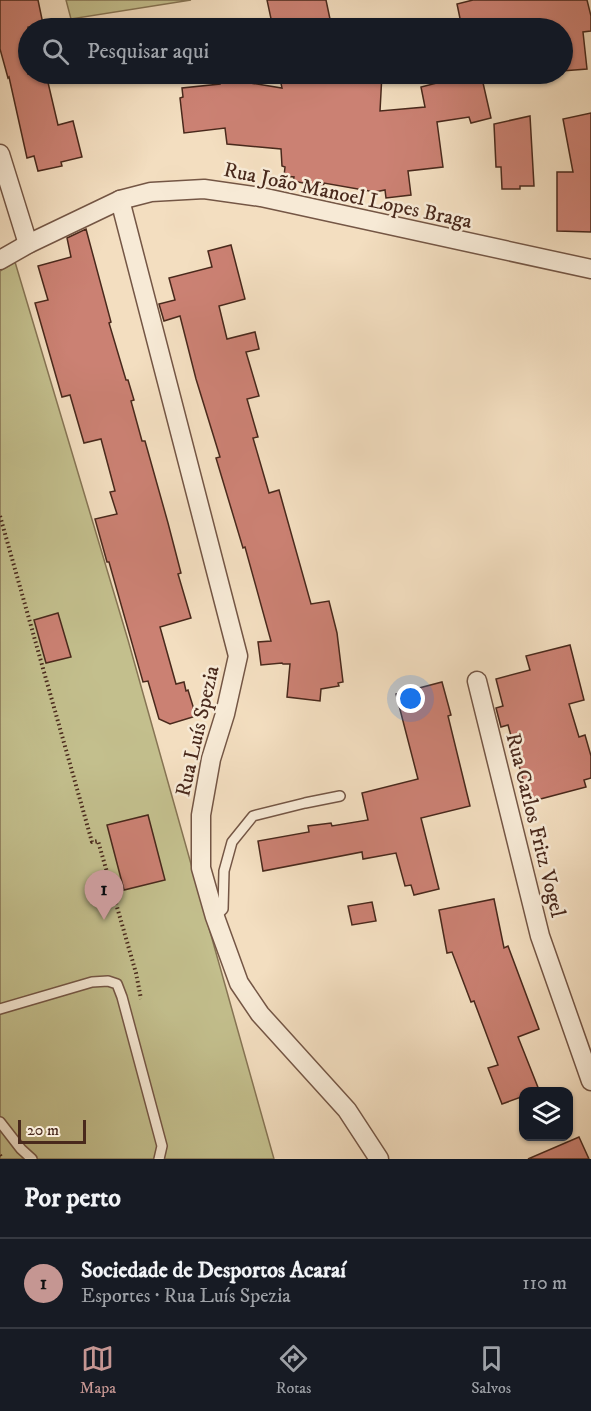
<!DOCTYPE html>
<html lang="pt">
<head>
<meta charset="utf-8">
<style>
	body { margin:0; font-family:"IM FELL DW Pica",serif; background:#242831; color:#f1f3f6 }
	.controls { position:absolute; right:18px; bottom:18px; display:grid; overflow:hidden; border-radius:12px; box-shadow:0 2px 4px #0004 }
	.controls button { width:54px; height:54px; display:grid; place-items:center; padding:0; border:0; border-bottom:2px solid #363941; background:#171b24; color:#f1f3f6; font:30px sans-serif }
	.scale { position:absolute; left:18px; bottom:15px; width:68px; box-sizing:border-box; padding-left:6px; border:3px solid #49291c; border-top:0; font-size:16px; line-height:21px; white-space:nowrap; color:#49291c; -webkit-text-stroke:4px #f7ead6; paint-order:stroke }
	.you { position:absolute; left:411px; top:699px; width:21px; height:21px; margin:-15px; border:4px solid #fff; border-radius:50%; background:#1a73e8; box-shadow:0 0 0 9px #1a73e833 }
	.badge { display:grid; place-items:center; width:39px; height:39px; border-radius:50%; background:#c59692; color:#111; font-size:20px; font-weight:700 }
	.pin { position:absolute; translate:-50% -50px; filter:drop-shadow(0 2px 3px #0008) }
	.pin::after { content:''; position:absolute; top:32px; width:21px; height:18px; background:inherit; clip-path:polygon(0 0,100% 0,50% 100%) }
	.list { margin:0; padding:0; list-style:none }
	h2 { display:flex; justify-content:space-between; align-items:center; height:78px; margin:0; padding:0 24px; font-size:26px }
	h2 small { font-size:20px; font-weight:400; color:#9ea1a6 }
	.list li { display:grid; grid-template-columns:39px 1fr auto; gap:18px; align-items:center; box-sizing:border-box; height:90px; padding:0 24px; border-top:2px solid #363941 }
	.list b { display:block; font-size:22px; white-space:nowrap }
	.list p { margin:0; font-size:20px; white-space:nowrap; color:#9ea1a6 }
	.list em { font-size:20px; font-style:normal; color:#9ea1a6 }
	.icon { flex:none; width:33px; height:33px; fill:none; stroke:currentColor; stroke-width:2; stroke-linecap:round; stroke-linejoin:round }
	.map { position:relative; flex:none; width:591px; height:1159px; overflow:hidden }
	.search { position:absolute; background:#171b24; box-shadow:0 2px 4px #0004; left:18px; right:18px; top:18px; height:66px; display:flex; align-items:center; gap:15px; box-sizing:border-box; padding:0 21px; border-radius:33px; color:#9ea1a6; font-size:22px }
	.sheet { height:168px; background:#171b24 }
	nav { display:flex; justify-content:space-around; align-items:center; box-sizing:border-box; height:84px; border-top:2px solid #363941; background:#171b24; font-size:16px; color:#9ea1a6 }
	nav a { display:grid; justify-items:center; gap:3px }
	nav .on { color:#c59692 }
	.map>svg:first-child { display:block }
	.green { fill:#c3bf8d; stroke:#867454; stroke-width:1.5 }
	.building { fill:#cb8173; stroke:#49291c; stroke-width:1.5 }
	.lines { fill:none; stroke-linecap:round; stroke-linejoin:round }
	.service-casing { stroke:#745645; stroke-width:12 }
	.minor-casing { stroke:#745645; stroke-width:21 }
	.path { stroke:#49291c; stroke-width:4; stroke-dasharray:1.5 3; stroke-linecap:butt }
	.service { stroke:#f7ead6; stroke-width:9 }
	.minor { stroke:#f7ead6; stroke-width:18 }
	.labels { text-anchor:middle; stroke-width:5; stroke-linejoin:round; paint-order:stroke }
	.street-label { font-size:21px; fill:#49291c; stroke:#f7ead6 }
</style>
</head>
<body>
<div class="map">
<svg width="591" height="1159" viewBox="0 0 591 1159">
	<rect width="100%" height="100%" fill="#f3dec0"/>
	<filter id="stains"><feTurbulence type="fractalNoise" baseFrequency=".00333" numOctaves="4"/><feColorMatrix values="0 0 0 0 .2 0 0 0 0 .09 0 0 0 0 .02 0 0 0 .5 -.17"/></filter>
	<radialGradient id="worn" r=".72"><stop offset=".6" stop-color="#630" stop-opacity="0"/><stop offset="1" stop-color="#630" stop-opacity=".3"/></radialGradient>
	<g class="green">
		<path d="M66 0H191L71 19Z"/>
		<path d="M15 262 128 640 274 1159H0V271Z"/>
	</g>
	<g class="building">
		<path d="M0 0H38L43 24 28 27V74H46L58 125 73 121 82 157 61 162 62 166 38 171 34 156 27 158 9 77 8 78 0 49Z"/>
		<path d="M267 0H326L330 19 300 25 301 28H273Z"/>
		<path d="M473 0H587L591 16V31L583 32 587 69 562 71V28H462L457 4Z"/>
		<path d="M279 74H382L380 111 425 107 421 87 472 74H481L491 118 471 123 469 117 437 122 443 167 408 171 411 195 386 198 385 190 375 192 324 183 323 187 293 181 294 177 284 176 285 167 282 166 281 149 227 144 225 128 184 133 180 98 183 97 182 88 220 84 219 78 282 88Z"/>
		<path d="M591 113V232L557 231V172H573L563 119Z"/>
		<path d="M530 116 534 186H520V189H502L501 167H496L494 124Z"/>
		<path d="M86 229 111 322 109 323 126 380H128L134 400 131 401 142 441H145L168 523 181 573 178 574 191 618 160 627 176 684 184 682 186 691 188 690 196 716 170 724 159 719 148 681 143 682 109 562H107L95 519 117 514 110 492 115 491 101 439 84 443 70 395 62 397 35 303 48 300 38 266 71 257 67 238Z"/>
		<path d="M231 245 245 299 219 306 227 339 255 332 259 349 246 352 259 396 247 399 258 437 253 438 269 493 279 490 311 604 329 601 337 633 343 682 338 683 339 686 321 689 320 701 287 697 290 664H283L282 663 261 665 258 642 271 641 245 547 243 548 216 458 220 457 196 379 180 316 164 321 159 304 175 300 169 278 212 267 208 251Z"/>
		<path d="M58 613 71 657 46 663 34 620Z"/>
		<path d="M570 645 584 700 569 704 579 737 585 735 591 756V778L584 780 586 787 529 802 508 725 501 727 496 708 503 706 496 679 530 670 526 656Z"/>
		<path d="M442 682 451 715 448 716 470 806 421 818 439 889 414 895 411 885 405 886 396 853 363 859 362 852 263 871 258 841 309 832 308 826 331 823 332 826 368 820 362 793 418 779 396 694Z"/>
		<path d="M148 815 165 880 124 890 107 825Z"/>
		<path d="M494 899 504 948 508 946 539 1029 518 1037 539 1090 524 1092V1096L502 1104 488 1068 498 1065 474 1001 471 1002 452 952 447 953 439 910Z"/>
		<path d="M372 902 376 921 352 925 348 906Z"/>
		<path d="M579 1137 589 1159H528Z"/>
	</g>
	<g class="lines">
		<defs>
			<g id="service">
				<path d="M215 917 223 909 224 871 232 842 253 816 305 803 340 796"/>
				<path d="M0 1009 92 982 108 981 117 984 122 997 162 1146 159 1159"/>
				<path d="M0 1122 21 1149 32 1159"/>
			</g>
			<g id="minor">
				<path d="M0 154 28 244"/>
				<path d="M120 200 238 656 225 714 211 759 201 815V868L215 917 239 983 260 1014 347 1110 379 1159"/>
				<path d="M0 260 28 244 120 200 151 192 204 189 261 197 591 269"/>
				<path d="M477 681 540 936 591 1081"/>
			</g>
		</defs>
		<use href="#service" class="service-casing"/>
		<use href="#minor" class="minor-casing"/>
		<g class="path">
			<path d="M0 516 92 842 98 841 136 973 141 999"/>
			<path d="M0 1155 2 1159"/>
		</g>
		<use href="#service" class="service"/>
		<use href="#minor" class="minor"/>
	</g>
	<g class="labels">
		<g class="street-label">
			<text transform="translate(348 195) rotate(12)" y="7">Rua João Manoel Lopes Braga</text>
			<text transform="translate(197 731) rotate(-77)" y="7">Rua Luís Spezia</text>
			<text transform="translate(536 825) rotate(76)" y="7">Rua Carlos Fritz Vogel</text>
		</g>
	</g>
	<rect width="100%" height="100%" filter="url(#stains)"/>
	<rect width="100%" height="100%" fill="url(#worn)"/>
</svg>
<div class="controls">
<button><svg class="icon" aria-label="layers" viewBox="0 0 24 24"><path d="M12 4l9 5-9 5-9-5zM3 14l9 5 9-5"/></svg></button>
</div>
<div class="scale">20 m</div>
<div class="you"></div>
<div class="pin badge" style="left:104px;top:920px">1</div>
<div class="search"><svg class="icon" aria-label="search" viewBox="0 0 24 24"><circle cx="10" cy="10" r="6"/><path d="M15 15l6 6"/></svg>Pesquisar aqui</div>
</div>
<section class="sheet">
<h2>Por perto<small></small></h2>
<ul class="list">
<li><span class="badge">1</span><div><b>Sociedade de Desportos Acaraí</b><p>Esportes · Rua Luís Spezia</p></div><em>110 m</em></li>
</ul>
</section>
<nav>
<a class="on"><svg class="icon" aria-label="map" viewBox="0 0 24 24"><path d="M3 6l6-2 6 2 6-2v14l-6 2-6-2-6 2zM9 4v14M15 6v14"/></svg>Mapa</a>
<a><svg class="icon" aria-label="directions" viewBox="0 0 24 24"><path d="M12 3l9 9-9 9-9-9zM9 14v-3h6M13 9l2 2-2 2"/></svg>Rotas</a>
<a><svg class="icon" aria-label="saved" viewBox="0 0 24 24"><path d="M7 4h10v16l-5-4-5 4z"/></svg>Salvos</a>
</nav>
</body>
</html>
